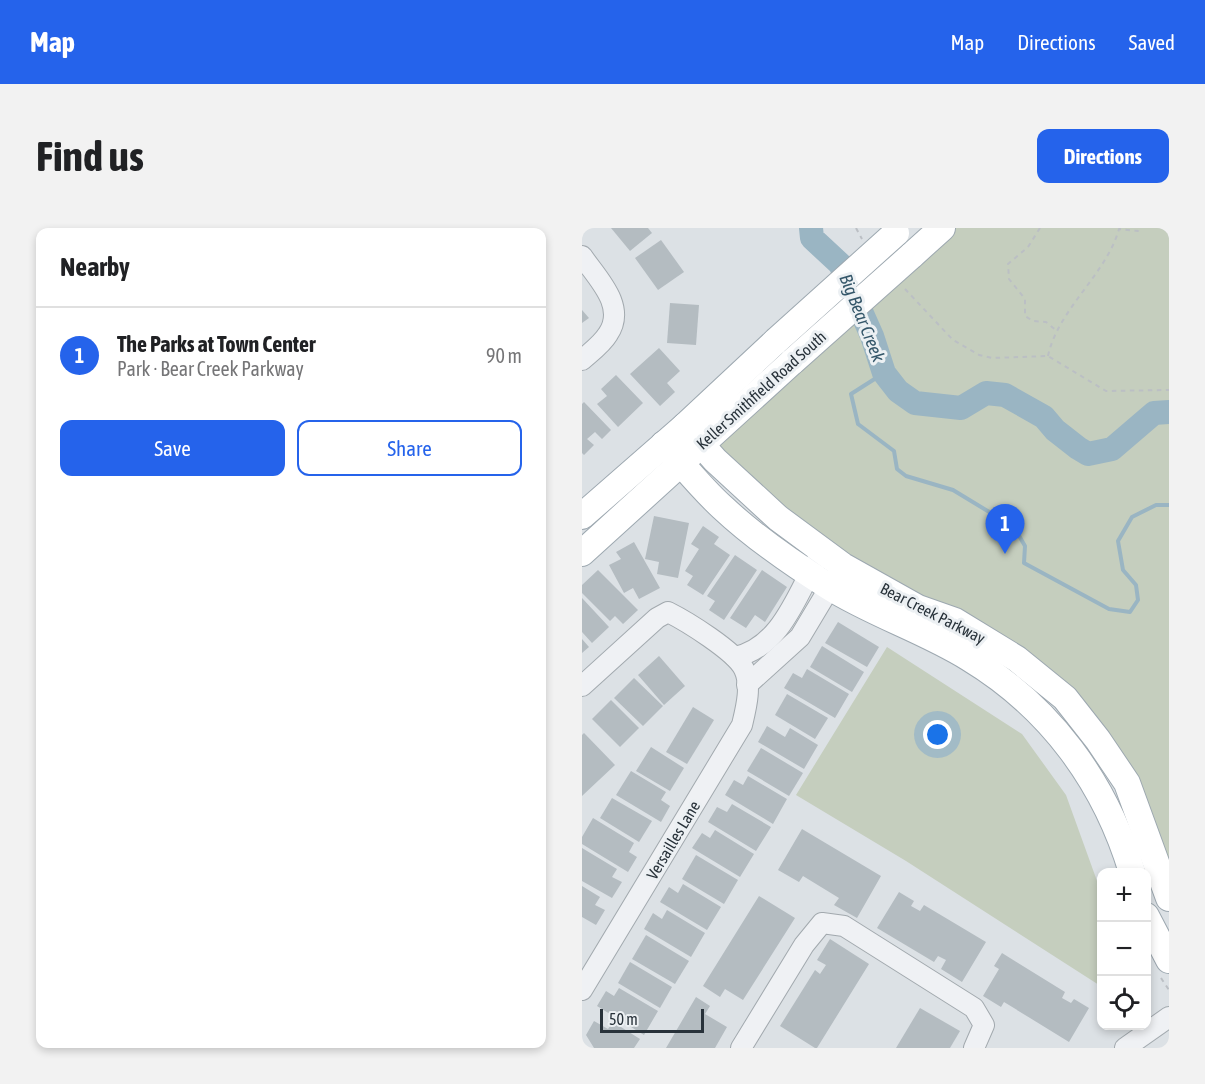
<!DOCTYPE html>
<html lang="en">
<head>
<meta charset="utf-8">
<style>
	body { margin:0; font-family:"Asap Condensed",sans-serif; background:#f2f2f2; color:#202124 }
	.controls { position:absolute; right:18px; bottom:18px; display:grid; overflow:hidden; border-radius:12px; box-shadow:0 3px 9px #0003 }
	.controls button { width:54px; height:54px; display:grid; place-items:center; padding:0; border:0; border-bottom:2px solid #e0e0e0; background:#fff; color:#202124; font:30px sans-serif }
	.scale { position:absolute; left:18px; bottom:15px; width:104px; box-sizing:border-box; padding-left:6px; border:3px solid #28323a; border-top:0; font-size:16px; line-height:21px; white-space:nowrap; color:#28323a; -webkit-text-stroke:4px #ecf0f3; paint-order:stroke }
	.you { position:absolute; left:356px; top:507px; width:21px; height:21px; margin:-15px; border:4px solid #fff; border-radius:50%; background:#1a73e8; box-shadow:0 0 0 9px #1a73e833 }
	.badge { display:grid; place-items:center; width:39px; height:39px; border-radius:50%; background:#2563eb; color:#fff; font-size:20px; font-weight:700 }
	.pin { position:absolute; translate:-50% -50px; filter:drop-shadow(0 2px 3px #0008) }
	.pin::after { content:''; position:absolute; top:32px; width:21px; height:18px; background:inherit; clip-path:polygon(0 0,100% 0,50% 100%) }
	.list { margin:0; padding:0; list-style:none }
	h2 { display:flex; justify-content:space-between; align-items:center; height:78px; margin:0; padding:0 24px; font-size:26px }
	h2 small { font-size:20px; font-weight:400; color:#757577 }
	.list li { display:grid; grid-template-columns:39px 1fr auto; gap:18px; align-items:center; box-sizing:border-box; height:96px; padding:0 24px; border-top:2px solid #e0e0e0 }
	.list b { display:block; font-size:22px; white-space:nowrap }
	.list p { margin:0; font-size:20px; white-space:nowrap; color:#757577 }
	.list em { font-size:20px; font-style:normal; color:#757577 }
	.actions { display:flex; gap:12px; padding:18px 24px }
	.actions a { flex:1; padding:14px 0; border:2px solid #2563eb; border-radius:12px; text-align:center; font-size:21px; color:#2563eb }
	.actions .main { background:#2563eb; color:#fff }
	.icon { flex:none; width:33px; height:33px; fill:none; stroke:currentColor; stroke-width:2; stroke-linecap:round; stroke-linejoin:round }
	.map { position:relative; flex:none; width:587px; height:820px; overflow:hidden; border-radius:12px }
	header { display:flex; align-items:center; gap:36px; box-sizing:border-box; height:84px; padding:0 30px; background:#2563eb; color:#fff }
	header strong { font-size:28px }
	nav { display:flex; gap:33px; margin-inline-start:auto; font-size:21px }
	.intro { display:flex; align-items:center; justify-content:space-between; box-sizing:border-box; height:144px; padding:0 36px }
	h1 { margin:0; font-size:42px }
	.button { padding:15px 27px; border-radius:12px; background:#2563eb; color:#fff; font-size:21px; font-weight:700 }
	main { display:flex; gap:36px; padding:0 36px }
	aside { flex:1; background:#fff; border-radius:12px; box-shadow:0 3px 9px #0003 }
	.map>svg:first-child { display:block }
	.green { fill:#c5cebe }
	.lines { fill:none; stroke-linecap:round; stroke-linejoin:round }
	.stream { stroke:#9ab5c3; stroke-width:4 }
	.river { stroke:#9ab5c3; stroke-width:24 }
	.building { fill:#b4bcc1 }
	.minor-casing { stroke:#a2a9ae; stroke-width:22 }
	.major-casing { stroke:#9da8b0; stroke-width:28 }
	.path { stroke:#bbbfc4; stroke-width:2; stroke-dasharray:4.5 4.5; stroke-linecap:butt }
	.minor { stroke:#eff1f4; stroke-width:20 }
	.major { stroke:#fff; stroke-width:26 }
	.major-bridge-casing { stroke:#9da8b0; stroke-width:28; stroke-linecap:butt }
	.major-bridge { stroke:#fff; stroke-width:26 }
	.labels { text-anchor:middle; stroke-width:6; stroke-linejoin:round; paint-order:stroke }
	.street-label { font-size:16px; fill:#28323a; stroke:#ecf0f3 }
	.water-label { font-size:18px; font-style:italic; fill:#35576a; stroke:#ecf0f3 }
</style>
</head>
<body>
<header>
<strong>Map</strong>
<nav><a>Map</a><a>Directions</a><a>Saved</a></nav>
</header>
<div class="intro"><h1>Find us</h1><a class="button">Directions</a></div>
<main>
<aside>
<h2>Nearby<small></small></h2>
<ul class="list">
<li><span class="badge">1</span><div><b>The Parks at Town Center</b><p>Park · Bear Creek Parkway</p></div><em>90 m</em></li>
</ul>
<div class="actions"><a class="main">Save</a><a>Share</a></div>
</aside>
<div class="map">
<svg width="587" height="820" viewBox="0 0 587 820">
	<rect width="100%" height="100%" fill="#dce1e5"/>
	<g class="green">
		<path d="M370 0H587V656L510 495 335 371 246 317 134 221 138 213Z"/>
		<path d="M305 419 440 506 484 567 519 664V756L517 757 324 633 214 567Z"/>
	</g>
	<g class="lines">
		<path class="stream" d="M302 145 269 166 276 196 312 223 315 241 324 248 371 262 432 299 443 318 442 335 527 381 548 384 556 372 554 357 541 342 536 313 550 289 574 277H587"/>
		<path class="river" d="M229 0 230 10 258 36 290 108 302 145 316 163 333 175 379 180 404 165 423 167 462 189 473 202 496 220 506 226 530 221 572 185 587 184"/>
	</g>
	<g class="building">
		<path d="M29 0H66L70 5 48 23Z"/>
		<path d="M79 12 102 44 76 62 53 30Z"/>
		<path d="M88 75 117 77 114 117 85 115Z"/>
		<path d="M0 82 7 90 0 95Z"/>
		<path d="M77 120 98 143 85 155 93 164 78 178 48 146Z"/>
		<path d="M34 147 61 175 36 199 15 176 25 168 19 161Z"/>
		<path d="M2 174 29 202 20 211 13 204 5 211 12 217 2 227 0 225V176Z"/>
		<path d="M72 288 107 295 96 350 75 346 77 334 63 331Z"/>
		<path d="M121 298 137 309 132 316 148 327 121 367 105 357 111 348 103 343 117 321 109 316Z"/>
		<path d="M52 314 78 360 57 371 51 360 42 365 27 337 39 331 34 324Z"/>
		<path d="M153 327 175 342 142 392 127 382 133 373 125 368Z"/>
		<path d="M16 342 56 382 41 396 33 388 28 393 0 365V357Z"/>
		<path d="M180 342 205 359 183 394 173 387 164 400 148 390Z"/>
		<path d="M0 370 27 399 10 415 0 404Z"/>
		<path d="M256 394 297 419 285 439 243 415Z"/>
		<path d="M0 411 7 419 0 425Z"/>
		<path d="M240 418 282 444 270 464 228 439Z"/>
		<path d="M77 428 103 458 82 477 56 447Z"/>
		<path d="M225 441 267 466 253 490 202 460 211 445 220 450Z"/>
		<path d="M52 450 81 478 61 498 32 470Z"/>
		<path d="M205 466 246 490 233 511 193 487Z"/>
		<path d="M29 472 57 500 38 519 10 491Z"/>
		<path d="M111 479 132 492 105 536 84 524Z"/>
		<path d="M185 498 203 509 208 500 236 517 222 541 176 514Z"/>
		<path d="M2 505 33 537 0 568V507Z"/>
		<path d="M69 519 102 540 88 563 54 543Z"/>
		<path d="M179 520 221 545 207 568 165 543Z"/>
		<path d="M49 543 84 564 79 572 88 578 79 594 34 567Z"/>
		<path d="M166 548 205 571 191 596 143 567 152 552 161 557Z"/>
		<path d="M30 570 70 593 57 614 18 590Z"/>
		<path d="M150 576 189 599 174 623 126 594 135 579 145 584Z"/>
		<path d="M11 590 52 615 47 624 55 629 46 644 0 616V609Z"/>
		<path d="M220 601 299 648 275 690 252 677 257 670 221 648 217 654 196 642Z"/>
		<path d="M133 602 172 626 158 649 110 620 120 605 128 610Z"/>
		<path d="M0 620 35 641 30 649 40 654 30 670 0 653Z"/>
		<path d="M114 627 156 652 142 676 100 651Z"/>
		<path d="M101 656 139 679 125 702 78 674 87 659 96 665Z"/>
		<path d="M0 658 18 669 13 677 23 682 14 697 0 689Z"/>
		<path d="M317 664 332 673 329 678 338 683 342 677 404 714 380 754 359 741 364 732 356 728 352 734 295 700Z"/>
		<path d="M177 668 213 690 161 772 143 761 138 769 121 758Z"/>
		<path d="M85 682 123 705 109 729 62 701 71 685 80 691Z"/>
		<path d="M64 707 107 733 93 756 50 731Z"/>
		<path d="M248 711 287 736 235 820H233L198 798 233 742 238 746 244 737 235 732Z"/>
		<path d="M420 725 483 764 480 770 489 775 492 771 507 780 487 814 422 774 419 779 401 768 417 741 412 738Z"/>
		<path d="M48 734 90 759 78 780 36 755Z"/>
		<path d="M37 760 76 783 62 807 15 778 24 763 32 768Z"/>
		<path d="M114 769 128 778 123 786 145 799 133 820H84Z"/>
		<path d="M338 780 378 803 368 820H314Z"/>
		<path d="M12 793 26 801 31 794 58 811 52 820H12L4 807Z"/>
	</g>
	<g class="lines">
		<defs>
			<g id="minor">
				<path d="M0 28C15 50 45 78 26 106 20 116 9 124 0 132"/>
				<path d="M153 429C197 420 214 370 233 335"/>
				<path d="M165 457 218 409 254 349"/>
				<path d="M0 458 75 390 86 384C104 393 153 423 162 441 170 458 164 480 160 497L0 762"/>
				<path d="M159 820 222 717 240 695 262 698 392 780 402 797 392 820"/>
				<path d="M543 820 587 789"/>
			</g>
			<g id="major">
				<path d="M329 28 360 0"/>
				<path d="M103 198 133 232 196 290 261 338 336 380 373 393 435 431 483 470 516 512 545 555 587 670"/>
				<path d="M82 216C101 237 119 260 140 279 172 309 208 334 246 358 290 386 342 402 387 430 468 479 523 554 550 644"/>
				<path d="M0 288 103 198 194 113"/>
				<path d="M0 325 211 133"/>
				<path d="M564 688 587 732"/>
			</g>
		</defs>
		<use href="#minor" class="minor-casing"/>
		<use href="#major" class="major-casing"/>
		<g class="path">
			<path d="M274 0 280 11"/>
			<path d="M458 0 446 19 426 36 427 51 443 71V88L451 93 464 94 475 103"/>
			<path d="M323 61 371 112 397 127 410 130 466 128 524 163 587 162"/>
			<path d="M466 128C476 81 524 47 537 1L556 3 558 0"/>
			<path d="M579 750 587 762"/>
		</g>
		<use href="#minor" class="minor"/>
		<use href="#major" class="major"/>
		<defs>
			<g id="major-bridge">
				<path d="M194 113 314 5"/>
				<path d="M211 133 329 28"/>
			</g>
		</defs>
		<use href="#major-bridge" class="major-bridge-casing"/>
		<use href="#major-bridge" class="major-bridge"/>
	</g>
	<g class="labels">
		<g class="street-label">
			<text transform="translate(179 162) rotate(-42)" y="6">Keller Smithfield Road South</text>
			<text transform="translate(351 385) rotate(27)" y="6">Bear Creek Parkway</text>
			<text transform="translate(91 612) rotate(-59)" y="6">Versailles Lane</text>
		</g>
		<g class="water-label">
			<text transform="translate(280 90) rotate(68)" y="6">Big Bear Creek</text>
		</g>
	</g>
</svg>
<div class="controls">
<button>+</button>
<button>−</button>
<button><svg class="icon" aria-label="locate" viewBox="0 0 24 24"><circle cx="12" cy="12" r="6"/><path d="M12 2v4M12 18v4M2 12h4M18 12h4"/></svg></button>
</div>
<div class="scale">50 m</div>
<div class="you"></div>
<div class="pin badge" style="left:423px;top:326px">1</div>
</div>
</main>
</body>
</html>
